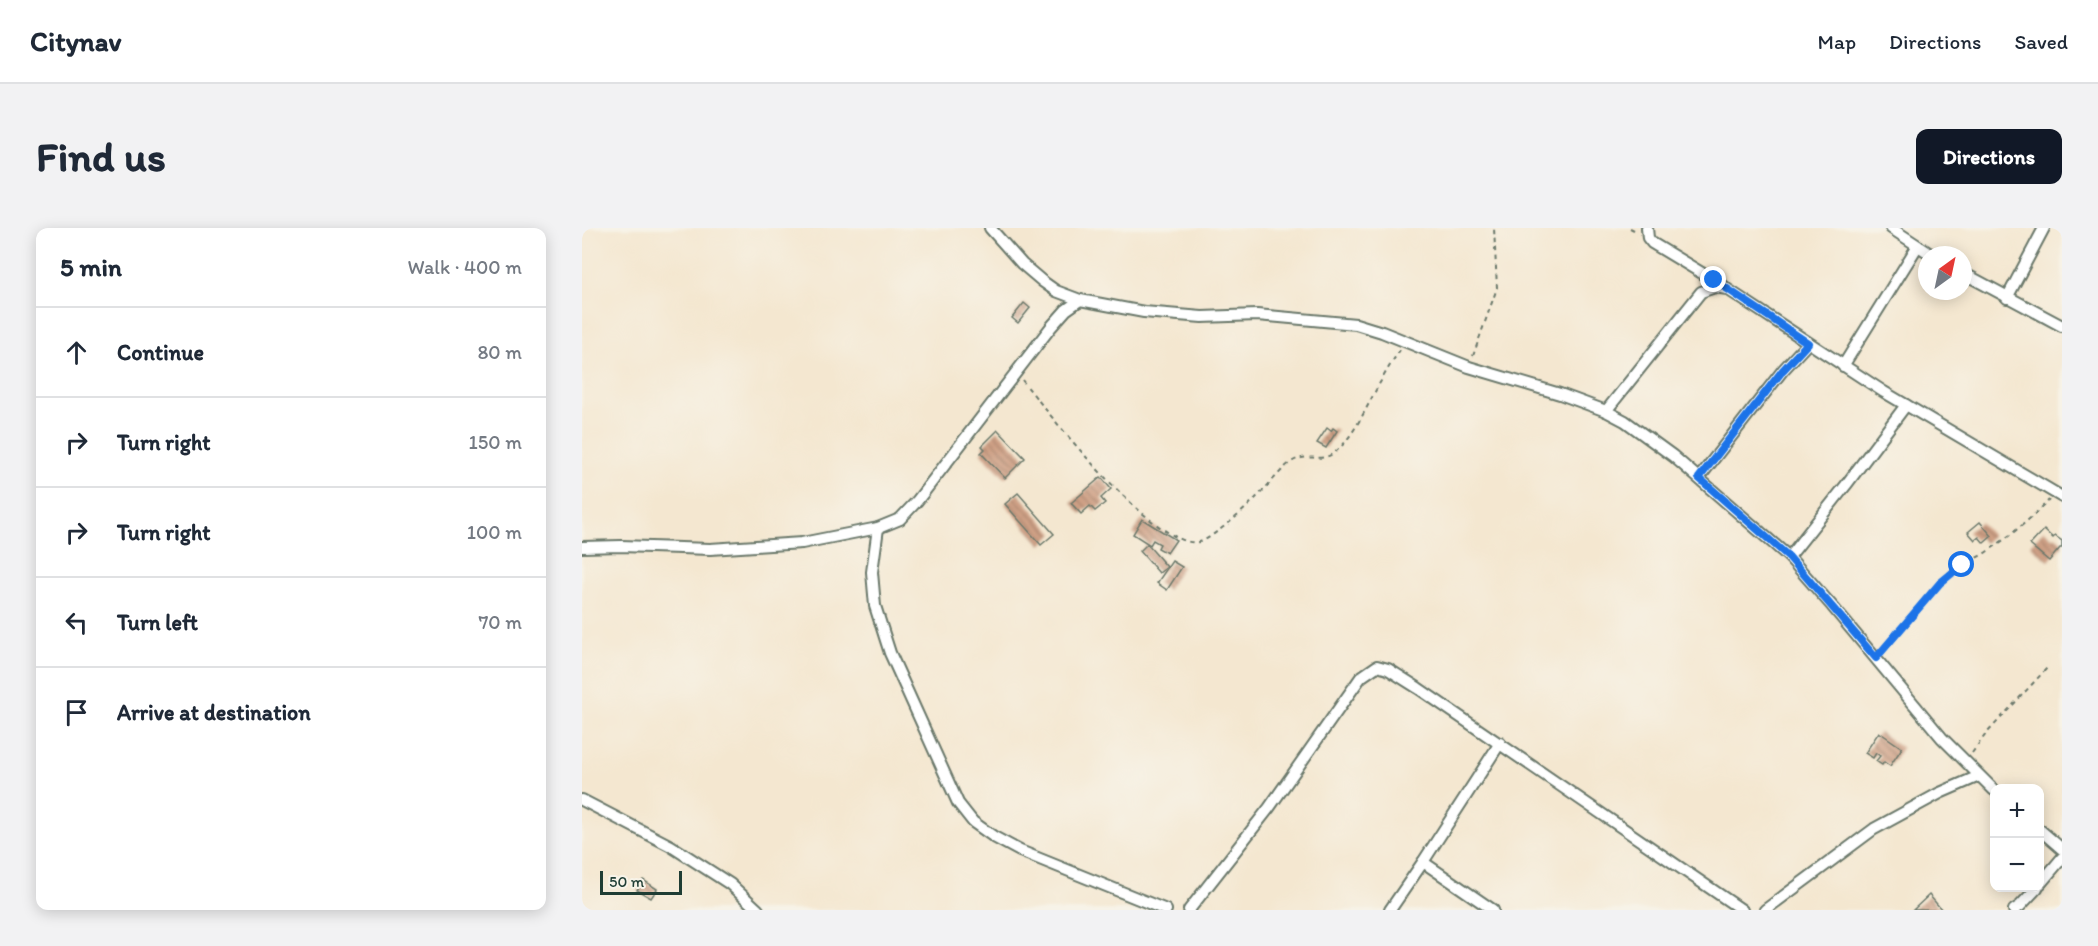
<!DOCTYPE html>
<html lang="en">
<head>
<meta charset="utf-8">
<style>
	body { margin:0; font-family:Itim,sans-serif; background:#f2f2f3; color:#1f2937 }
	.controls { position:absolute; right:18px; bottom:18px; display:grid; overflow:hidden; border-radius:12px; box-shadow:0 3px 15px #0003 }
	.controls button { width:54px; height:54px; display:grid; place-items:center; padding:0; border:0; border-bottom:2px solid #e0e1e3; background:#fff; color:#1f2937; font:30px sans-serif }
	.compass { position:absolute; left:1336px; top:18px; width:54px; height:54px; border-radius:50%; background:#fff; box-shadow:0 3px 15px #0003; rotate:33deg }
	.scale { position:absolute; left:18px; bottom:15px; width:82px; box-sizing:border-box; padding-left:6px; border:3px solid #1f3d34; border-top:0; font-size:16px; line-height:21px; white-space:nowrap; color:#1f3d34; -webkit-text-stroke:4px #f7f3e8; paint-order:stroke }
	.stop { position:absolute; width:18px; height:18px; margin:-14px; border:4px solid #1a73e8; border-radius:50%; background:#fff }
	.stop.end { background:#1a73e8; border-color:#fff; box-shadow:0 2px 6px #0008 }
	.list { margin:0; padding:0; list-style:none }
	h2 { display:flex; justify-content:space-between; align-items:center; height:78px; margin:0; padding:0 24px; font-size:26px }
	h2 small { font-size:20px; font-weight:400; color:#747a83 }
	.list li { display:grid; grid-template-columns:39px 1fr auto; gap:18px; align-items:center; box-sizing:border-box; height:90px; padding:0 24px; border-top:2px solid #e0e1e3 }
	.list b { display:block; font-size:22px; white-space:nowrap }
	.list em { font-size:20px; font-style:normal; color:#747a83 }
	.icon { flex:none; width:33px; height:33px; fill:none; stroke:currentColor; stroke-width:2; stroke-linecap:round; stroke-linejoin:round }
	.map { position:relative; flex:none; width:1480px; height:682px; overflow:hidden; border-radius:12px }
	header { display:flex; align-items:center; gap:36px; box-sizing:border-box; height:84px; padding:0 30px; background:#fff; border-bottom:2px solid #e0e1e3 }
	header strong { font-size:28px }
	nav { display:flex; gap:33px; margin-inline-start:auto; font-size:21px }
	.intro { display:flex; align-items:center; justify-content:space-between; box-sizing:border-box; height:144px; padding:0 36px }
	h1 { margin:0; font-size:42px }
	.button { padding:15px 27px; border-radius:12px; background:#111827; color:#fff; font-size:21px; font-weight:700 }
	main { display:flex; gap:36px; padding:0 36px }
	aside { flex:1; background:#fff; border-radius:12px; box-shadow:0 3px 15px #0003 }
	.map>svg:first-child { display:block }
	.building { fill:url(#building-back-hatch) }
	.lines { fill:none; stroke-linecap:round; stroke-linejoin:round }
	.minor-casing { stroke:#6a786b; stroke-width:14 }
	.path { stroke:#6a786b; stroke-width:2; stroke-dasharray:4.5 4.5; stroke-linecap:butt }
	.minor { stroke:#fff; stroke-width:10 }
	.route { stroke:#1a73e8; stroke-width:8 }
</style>
</head>
<body>
<header>
<strong>Citynav</strong>
<nav><a>Map</a><a>Directions</a><a>Saved</a></nav>
</header>
<div class="intro"><h1>Find us</h1><a class="button">Directions</a></div>
<main>
<aside>
<h2>5 min<small>Walk · 400 m</small></h2>
<ul class="list">
<li><svg class="icon" aria-label="ahead" viewBox="0 0 24 24"><path d="M12 20V5M6 11l6-6 6 6"/></svg><div><b>Continue</b></div><em>80 m</em></li>
<li><svg class="icon" aria-label="right" viewBox="0 0 24 24"><path d="M7 20v-9h11M14 6l5 5-5 5"/></svg><div><b>Turn right</b></div><em>150 m</em></li>
<li><svg class="icon" aria-label="right" viewBox="0 0 24 24"><path d="M7 20v-9h11M14 6l5 5-5 5"/></svg><div><b>Turn right</b></div><em>100 m</em></li>
<li><svg class="icon" aria-label="left" viewBox="0 0 24 24"><path d="M17 20v-9H6M10 6l-5 5 5 5"/></svg><div><b>Turn left</b></div><em>70 m</em></li>
<li><svg class="icon" aria-label="arrive" viewBox="0 0 24 24"><path d="M6 21V4h12l-3 4 3 4H6"/></svg><div><b>Arrive at destination</b></div></li>
</ul>
</aside>
<div class="map">
<svg width="1480" height="682" viewBox="0 0 1480 682">
	<defs>
		<pattern id="building-back-hatch" width="6" height="6" patternUnits="userSpaceOnUse" patternTransform="scale(1.5)"><rect width="6" height="6" fill="#cfa085"/><path d="M-1 5l2 2M0 0l6 6M5-1l2 2" fill="none" stroke="#a7846e"/></pattern>
	</defs>
	<rect width="100%" height="100%" fill="#f7f3e8"/>
	<filter id="ink" filterUnits="userSpaceOnUse"><feTurbulence type="fractalNoise" baseFrequency=".0167" numOctaves="2"/><feDisplacementMap in="SourceGraphic" scale="12" xChannelSelector="R" yChannelSelector="G"/><feConvolveMatrix kernelMatrix="1 2 1 2 8 2 1 2 1" color-interpolation-filters="sRGB"/></filter>
	<filter id="wash" filterUnits="userSpaceOnUse"><feTurbulence type="fractalNoise" baseFrequency=".008" numOctaves="4" result="noise"/><feDisplacementMap in="SourceGraphic" scale="24" xChannelSelector="R" yChannelSelector="G"/><feGaussianBlur stdDeviation="1.35" result="paint"/><feColorMatrix in="noise" values="0 0 0 0 0 0 0 0 0 0 0 0 0 0 0 0 0 1.4 0 .05"/><feComposite in="paint" operator="in"/></filter>
	<g filter="url(#wash)">
		<rect width="100%" height="100%" fill="#f4e7d0"/>
		<g id="blocks">
			<g class="building">
				<path d="M442 75 448 80 436 95 430 90Z"/>
				<path d="M745 200 749 203 751 200 755 203 744 220 735 215Z"/>
				<path d="M416 202 443 230 423 250 399 225 403 221 400 218Z"/>
				<path d="M519 249 529 261 519 270 523 275 513 283 508 278 499 286 489 275Z"/>
				<path d="M436 265 472 306 459 317 423 276Z"/>
				<path d="M560 291 594 312 585 325 576 320 578 316 571 312 568 317 551 306Z"/>
				<path d="M1398 294 1410 308 1402 315 1397 309 1393 312 1386 304Z"/>
				<path d="M1462 302 1471 310 1473 308 1480 313V320H1478L1467 333 1448 317Z"/>
				<path d="M565 316 585 339 577 345 558 323Z"/>
				<path d="M590 333 600 339 585 362 575 355Z"/>
				<path d="M1297 504 1320 520 1308 538 1302 534 1300 537 1294 533 1298 528 1294 525 1291 530 1283 525Z"/>
				<path d="M61 652 75 661 69 670 55 662Z"/>
				<path d="M1347 667 1360 682H1331Z"/>
			</g>
		</g>
	</g>
	<g filter="url(#ink)">
		<use href="#blocks" fill-opacity="0" stroke="#6a786b" stroke-width="1.5"/>
		<g class="lines">
			<defs>
				<g id="minor">
					<path d="M408 0 440 36 460 53 474 63 498 72 562 84 620 89 675 87 774 96 800 104 887 139 978 166 1024 183 1043 193 1091 228 1207 329 1250 378 1360 510 1412 562"/>
					<path d="M1065 0 1066 10 1070 15 1143 59"/>
					<path d="M1309 0 1350 27"/>
					<path d="M1381 45 1480 98"/>
					<path d="M1425 70 1462 0"/>
					<path d="M1261 138 1335 19"/>
					<path d="M1024 183 1119 64 1133 59 1145 61 1302 164 1480 269"/>
					<path d="M1117 250 1201 142 1226 115"/>
					<path d="M296 300 290 344 293 378 308 425 376 575 391 594 412 609 438 623 584 682"/>
					<path d="M0 319 39 318 128 321 220 315 296 300 318 291 335 273 469 99 484 82 498 72"/>
					<path d="M1207 329 1264 257 1324 177"/>
					<path d="M0 572 89 618 148 656 176 682"/>
					<path d="M1458 602 1480 621"/>
					<path d="M841 634 911 682"/>
					<path d="M1458 656 1480 630"/>
					<path d="M607 682 687 580 779 449 795 438 806 441 836 460 1160 682"/>
					<path d="M808 682 841 634 918 515"/>
					<path d="M1183 682 1292 601 1358 565 1397 548"/>
					<path d="M1432 682 1438 678 1455 660"/>
				</g>
			</defs>
			<use href="#minor" class="minor-casing"/>
			<g class="path">
				<path d="M1048 0 1056 4"/>
				<path d="M891 128 915 60 912 0"/>
				<path d="M440 152C466 185 575 323 617 314 625 312 630 307 636 303 664 283 679 264 702 240 722 220 735 237 752 225 772 210 786 175 799 153 805 142 811 132 818 122"/>
				<path d="M1300 424 1366 347C1378 336 1393 332 1406 323 1428 308 1449 291 1467 272"/>
				<path d="M1390 525 1404 506 1466 439"/>
			</g>
			<use href="#minor" class="minor"/>
		</g>
	</g>
	<g class="lines" filter="url(#ink)">
		<path class="route" d="M1132 52 1226 115 1201 142 1117 250 1207 329 1294 430 1358 355 1380 337"/>
	</g>
</svg>
<div class="controls">
<button>+</button>
<button>−</button>
</div>
<svg class="compass" viewBox="-18 -18 36 36"><path d="M0-13l5 13h-10z" fill="#e53935"/><path d="M0 13l5-13h-10z" fill="#747a83"/></svg>
<div class="scale">50 m</div>
<div class="stop" style="left:1380px;top:337px"></div>
<div class="stop end" style="left:1132px;top:52px"></div>
</div>
</main>
</body>
</html>
